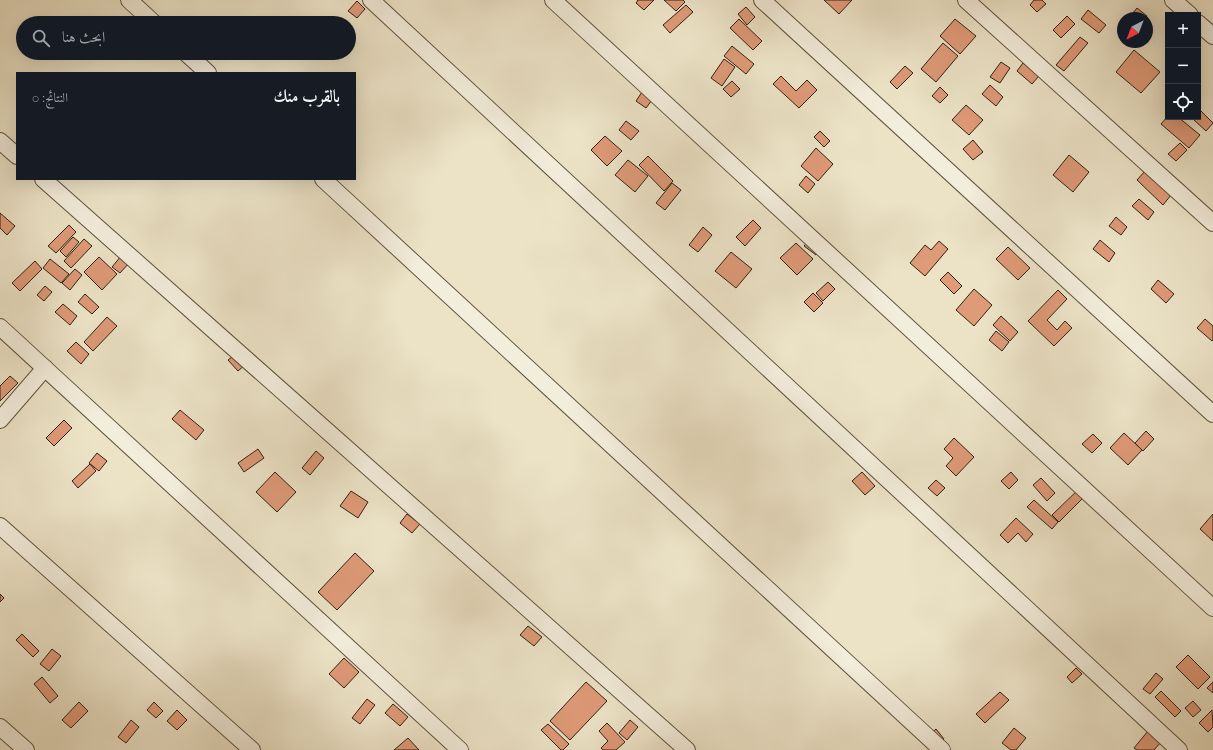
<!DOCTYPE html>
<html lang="ar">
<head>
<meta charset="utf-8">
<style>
	body { margin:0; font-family:"IM FELL French Canon",Amiri,serif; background:#20242c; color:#f1f3f6; direction:rtl }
	.controls { position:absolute; right:12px; top:12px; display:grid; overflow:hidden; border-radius:0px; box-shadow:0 4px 16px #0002 }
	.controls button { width:36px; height:36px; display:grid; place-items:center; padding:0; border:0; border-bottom:1px solid #363941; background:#171b24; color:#f1f3f6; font:20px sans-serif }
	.compass { position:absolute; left:1117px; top:12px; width:36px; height:36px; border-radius:50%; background:#171b24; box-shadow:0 4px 16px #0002; rotate:222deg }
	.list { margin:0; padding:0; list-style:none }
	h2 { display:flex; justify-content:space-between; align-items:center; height:52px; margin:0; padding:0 16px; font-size:17px }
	h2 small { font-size:13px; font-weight:400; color:#9ea1a6 }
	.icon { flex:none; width:22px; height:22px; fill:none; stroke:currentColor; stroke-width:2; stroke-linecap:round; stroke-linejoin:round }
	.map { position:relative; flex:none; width:1213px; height:750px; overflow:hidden; direction:ltr }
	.search { position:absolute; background:#171b24; box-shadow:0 4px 16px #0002; left:16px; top:16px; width:340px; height:44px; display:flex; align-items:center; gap:10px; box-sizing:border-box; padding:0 14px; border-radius:22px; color:#9ea1a6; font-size:15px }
	.panel { position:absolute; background:#171b24; box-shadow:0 4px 16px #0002; left:16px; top:72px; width:340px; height:108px; border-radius:0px; direction:rtl }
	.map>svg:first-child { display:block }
	.building { fill:#df9a78; stroke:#2f2211 }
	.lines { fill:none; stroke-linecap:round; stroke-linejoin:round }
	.minor-casing { stroke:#5e523e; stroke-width:18 }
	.minor { stroke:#f3eddb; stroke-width:16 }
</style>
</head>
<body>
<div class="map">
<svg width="1213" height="750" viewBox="0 0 1213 750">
	<rect width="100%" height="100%" fill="#ece3c7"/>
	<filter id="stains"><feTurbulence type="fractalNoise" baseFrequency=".005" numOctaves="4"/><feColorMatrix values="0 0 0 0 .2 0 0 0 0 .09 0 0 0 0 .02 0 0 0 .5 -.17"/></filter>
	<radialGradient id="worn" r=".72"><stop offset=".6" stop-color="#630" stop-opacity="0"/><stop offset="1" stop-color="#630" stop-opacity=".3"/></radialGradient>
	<g class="building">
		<path d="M638 0H654L644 10 636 3Z"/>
		<path d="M664 0H683L685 2 676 11Z"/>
		<path d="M824 0H852L839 14Z"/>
		<path d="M1034 0H1042L1046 4 1037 12 1030 5Z"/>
		<path d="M357 1 365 9 357 18 348 11Z"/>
		<path d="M686 5 693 12 670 33 663 25Z"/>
		<path d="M746 7 755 17 747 25 738 14Z"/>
		<path d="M1137 8 1147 16 1146 18H1129Z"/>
		<path d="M1088 10 1106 25 1099 33 1081 19Z"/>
		<path d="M1067 16 1075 24 1061 38 1053 30Z"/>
		<path d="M739 19 762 41 753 50 730 28Z"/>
		<path d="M955 19 976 36 960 54 940 36Z"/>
		<path d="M1080 37 1088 43 1064 71 1056 65Z"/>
		<path d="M943 43 958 56 936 82 921 69Z"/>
		<path d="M732 46 754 64 746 74 724 56Z"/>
		<path d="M1134 50 1160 72 1141 93 1116 72Z"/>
		<path d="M724 59 735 67 722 86 711 78Z"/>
		<path d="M1001 62 1010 68 1000 83 990 77Z"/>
		<path d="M1023 63 1039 76 1032 84 1017 71Z"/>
		<path d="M905 66 913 73 897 89 890 82Z"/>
		<path d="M781 76 796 91 807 80 817 90 799 108 773 84Z"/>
		<path d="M732 81 740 89 731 97 723 89Z"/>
		<path d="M990 85 1003 97 996 106 982 94Z"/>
		<path d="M940 87 948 95 940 103 932 96Z"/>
		<path d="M642 92 652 100 646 108 636 101Z"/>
		<path d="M966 105 983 120 969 135 952 120Z"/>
		<path d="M1201 111 1213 123 1206 131 1194 120 1196 117H1198V115Z"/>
		<path d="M1168 116V117H1178L1200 135 1189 148 1161 124Z"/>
		<path d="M626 121 639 131 631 140 619 130Z"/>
		<path d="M820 131 830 141 824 147 814 137Z"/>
		<path d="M605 136 622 151 607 166 591 150Z"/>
		<path d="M973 140 983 152 973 160 963 149Z"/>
		<path d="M1180 143 1187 150 1176 161 1168 154Z"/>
		<path d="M816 148 833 164 818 181 801 166Z"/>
		<path d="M1069 155 1089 172 1073 192 1053 175Z"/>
		<path d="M648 156 673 181 664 191 639 165Z"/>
		<path d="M628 160 648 176 635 192 615 175Z"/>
		<path d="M1145 171 1171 195 1163 205 1137 180Z"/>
		<path d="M806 176 815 184 808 193 799 185Z"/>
		<path d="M672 183 681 190 665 210 656 203Z"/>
		<path d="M1139 199 1154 212 1148 220 1132 206Z"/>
		<path d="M0 213 15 226 7 235 0 228Z"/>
		<path d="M1116 217 1127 227 1121 235 1109 226Z"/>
		<path d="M753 220 761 228 745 246 736 237Z"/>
		<path d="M69 225 76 232 56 253 48 246Z"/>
		<path d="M703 227 712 235 698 252 689 245Z"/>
		<path d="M73 237 79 242 66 257 60 251Z"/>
		<path d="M812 237 823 246 816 255 804 246Z"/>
		<path d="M84 239 92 246 71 268 64 261Z"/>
		<path d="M1100 240 1115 253 1109 262 1093 249Z"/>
		<path d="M939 241 948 249 925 276 910 263 925 245 931 250Z"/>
		<path d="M796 243 813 259 797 275 780 258Z"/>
		<path d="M1008 247 1030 268 1018 280 996 259Z"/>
		<path d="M731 252 752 269 736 288 715 271Z"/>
		<path d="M121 256 129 263 120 273 112 267Z"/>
		<path d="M99 257 117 274 102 290 84 272Z"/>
		<path d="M50 259 69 274 61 283 43 268Z"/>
		<path d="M35 261 42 269 20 291 12 283Z"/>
		<path d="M75 269 82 275 70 290 62 283Z"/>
		<path d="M948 272 962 286 954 294 940 280Z"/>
		<path d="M1158 280 1174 294 1166 303 1151 289Z"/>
		<path d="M828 282 835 289 823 301 816 293Z"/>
		<path d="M45 286 52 292 44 301 37 295Z"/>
		<path d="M974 289 992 305 974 326 956 310Z"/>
		<path d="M1058 290 1067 299 1047 320 1057 330 1065 321 1072 328 1054 346 1028 321Z"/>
		<path d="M813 293 823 303 814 312 804 302Z"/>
		<path d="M85 294 99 307 92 314 78 302Z"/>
		<path d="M63 304 77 316 70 325 55 312Z"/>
		<path d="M1001 316 1018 332 1010 341 993 325Z"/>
		<path d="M107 317 117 326 93 351 84 342Z"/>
		<path d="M1205 319 1213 326V340L1212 341 1197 328Z"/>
		<path d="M996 331 1009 342 1002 351 989 340Z"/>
		<path d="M76 342 89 354 81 364 67 351Z"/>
		<path d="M237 353 246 364 238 371 228 360Z"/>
		<path d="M10 376 18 383 0 401V386Z"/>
		<path d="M180 410 204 430 196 440 172 419Z"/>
		<path d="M64 420 72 428 54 446 46 438Z"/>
		<path d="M1146 431 1154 439 1143 451 1135 443Z"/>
		<path d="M1124 433 1142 450 1128 465 1110 448Z"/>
		<path d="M1093 434 1102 443 1092 453 1082 444Z"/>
		<path d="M954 438 974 457 956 476 946 466 953 458 944 449Z"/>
		<path d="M258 449 264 458 244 472 238 463Z"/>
		<path d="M316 451 324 458 310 475 302 468Z"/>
		<path d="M97 453 107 461 99 471 89 463Z"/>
		<path d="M90 464 96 471 78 488 72 481Z"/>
		<path d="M275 472 296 492 277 512 256 492Z"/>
		<path d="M862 472 875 486 865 495 852 481Z"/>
		<path d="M1011 472 1018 480 1009 489 1001 481Z"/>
		<path d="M1041 478 1055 493 1047 501 1033 485Z"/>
		<path d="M936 480 945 488 937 496 928 488Z"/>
		<path d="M1082 486 1088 493 1059 522 1052 515Z"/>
		<path d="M351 491 368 502 358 518 340 506Z"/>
		<path d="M1034 500 1058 522 1052 529 1027 507Z"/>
		<path d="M407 514 420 524 412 533 400 523Z"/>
		<path d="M1213 514V541L1200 529Z"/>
		<path d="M1016 518 1033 534 1026 542 1018 533 1008 543 1000 535Z"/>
		<path d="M355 553 374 571 337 610 318 592Z"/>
		<path d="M0 594 4 598 0 602Z"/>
		<path d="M528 626 542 637 534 646 520 635Z"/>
		<path d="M22 634 39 651 33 657 16 640Z"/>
		<path d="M52 649 61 656 49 671 40 664Z"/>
		<path d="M1188 655 1210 677 1198 689 1176 667Z"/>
		<path d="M344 658 359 672 344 688 329 674Z"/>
		<path d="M1076 668 1082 674 1072 683 1067 677Z"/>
		<path d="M1156 673 1163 679 1150 694 1143 689Z"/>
		<path d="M42 677 58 696 50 703 34 684Z"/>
		<path d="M586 682 607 701 570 740 550 721Z"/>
		<path d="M1213 682V693L1207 688Z"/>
		<path d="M1161 691 1181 711 1175 717 1155 697Z"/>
		<path d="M1000 692 1009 700 985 723 976 714Z"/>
		<path d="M367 699 375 705 360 724 352 718Z"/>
		<path d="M1193 701 1201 710 1193 717 1185 708Z"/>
		<path d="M79 702 88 711 71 728 62 720Z"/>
		<path d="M154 702 163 711 156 718 147 710Z"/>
		<path d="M393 704 408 717 400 726 385 713Z"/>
		<path d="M177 710 187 720 177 730 167 721Z"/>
		<path d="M1212 710 1213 727 1208 732 1199 723Z"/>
		<path d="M131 720 139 727 126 743 118 737Z"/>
		<path d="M630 720 638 727 627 740 619 733Z"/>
		<path d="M607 723 625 742 616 750H603L601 748 608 741 599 731Z"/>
		<path d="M548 724 569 744 563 750H561L541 730Z"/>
		<path d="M1014 728 1026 738 1016 750H1011L1002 743Z"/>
		<path d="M936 729 944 739 936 747 927 737Z"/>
		<path d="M1148 731 1161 742 1154 750H1137L1134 748Z"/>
		<path d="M408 738 419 750H394Z"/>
	</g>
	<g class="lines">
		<defs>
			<g id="minor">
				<path d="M129 0 154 23"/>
				<path d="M371 0 1179 750"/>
				<path d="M553 0 1213 608"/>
				<path d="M762 0 1213 414"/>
				<path d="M966 0 1213 223"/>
				<path d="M1173 0 1190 15"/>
				<path d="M1198 23 1213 36"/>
				<path d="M186 53 208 73"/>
				<path d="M0 141 17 156"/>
				<path d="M43 179 687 750"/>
				<path d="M323 179 942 750"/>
				<path d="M0 327 460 750"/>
				<path d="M0 420 45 368"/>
				<path d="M0 526 252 750"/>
				<path d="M0 727 26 750"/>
			</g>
		</defs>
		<use href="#minor" class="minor-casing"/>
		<use href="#minor" class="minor"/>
	</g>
	<rect width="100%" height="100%" filter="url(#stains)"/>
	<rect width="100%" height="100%" fill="url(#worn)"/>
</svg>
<div class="controls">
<button>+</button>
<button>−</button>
<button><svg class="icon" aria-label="locate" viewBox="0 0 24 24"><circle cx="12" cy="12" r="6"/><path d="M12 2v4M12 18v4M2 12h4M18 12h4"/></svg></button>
</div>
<svg class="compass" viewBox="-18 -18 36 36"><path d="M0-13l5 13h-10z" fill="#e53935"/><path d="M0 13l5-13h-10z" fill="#9ea1a6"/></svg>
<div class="search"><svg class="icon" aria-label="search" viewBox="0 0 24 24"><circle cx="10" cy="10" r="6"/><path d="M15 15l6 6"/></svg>ابحث هنا</div>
<section class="panel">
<h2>بالقرب منك<small>النتائج: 0</small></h2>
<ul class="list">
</ul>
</section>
</div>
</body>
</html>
